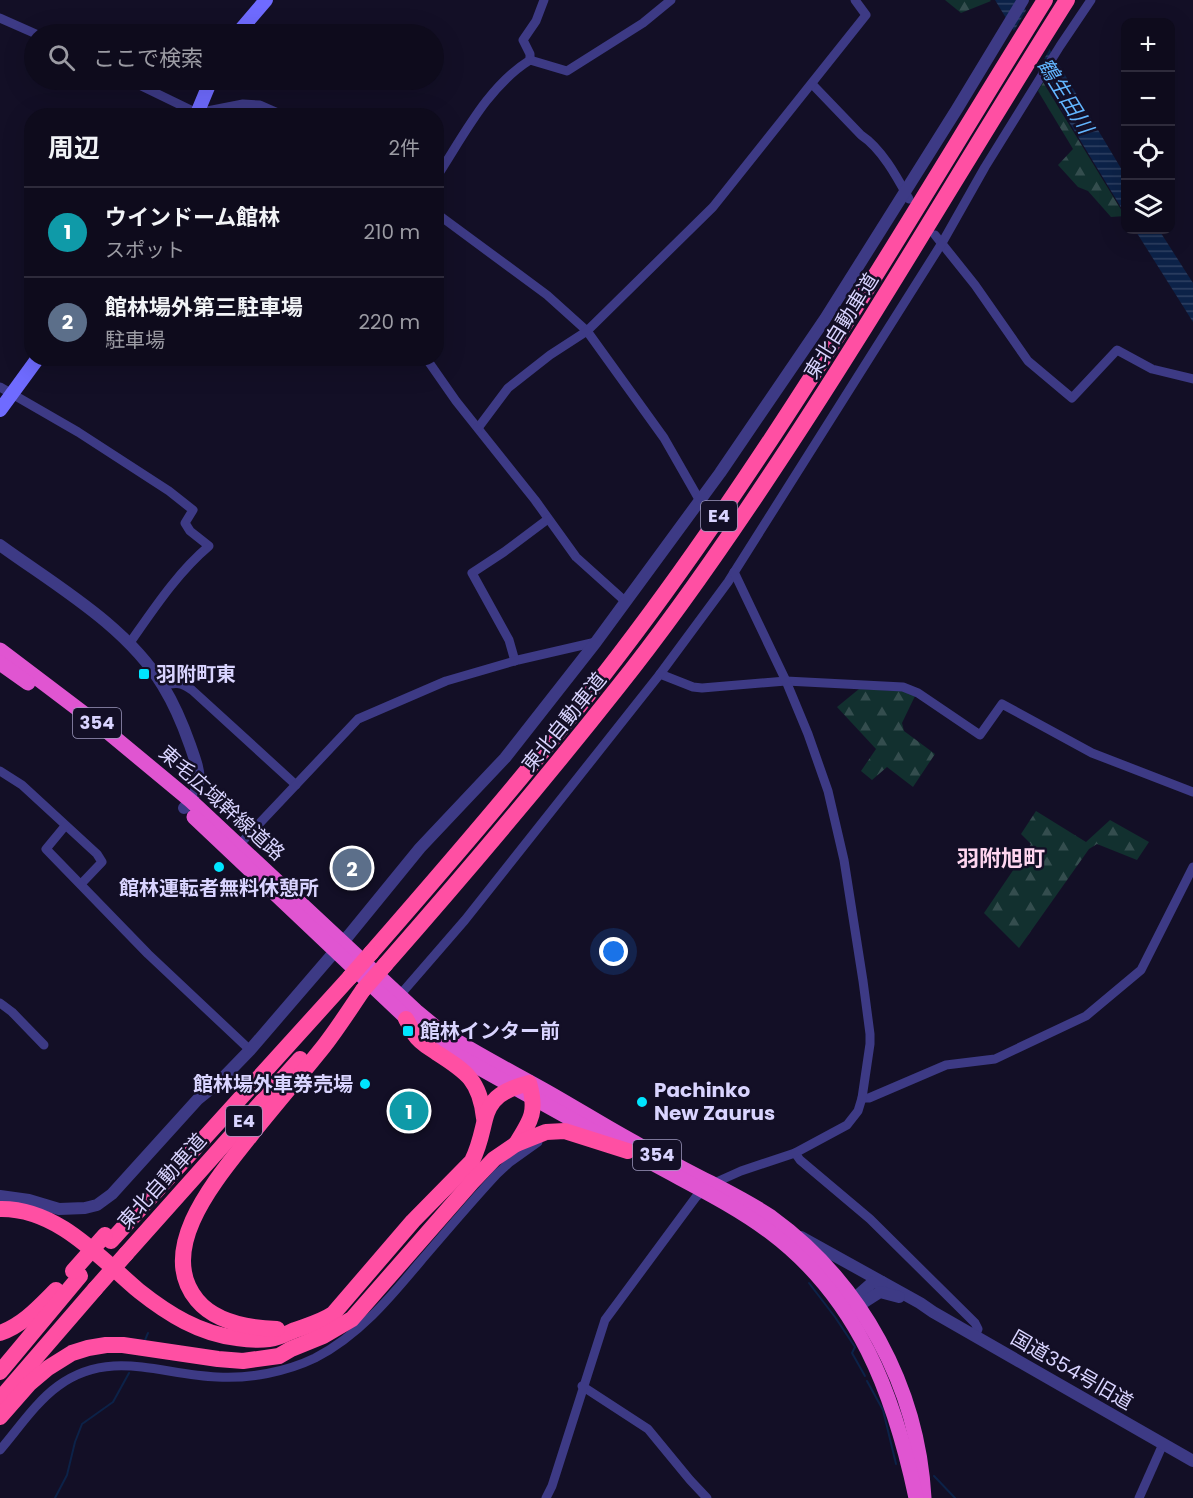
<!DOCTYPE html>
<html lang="ja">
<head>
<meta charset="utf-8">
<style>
	body { margin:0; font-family:Poppins,"Noto Sans JP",sans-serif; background:#1c1929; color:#f1f3f6 }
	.controls { position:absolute; right:18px; top:18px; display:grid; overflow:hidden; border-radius:12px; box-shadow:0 6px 24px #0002 }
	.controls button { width:54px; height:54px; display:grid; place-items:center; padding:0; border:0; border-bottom:2px solid #2e2b3b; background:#0e0b1c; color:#f1f3f6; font:30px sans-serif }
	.you { position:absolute; left:614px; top:952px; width:21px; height:21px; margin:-15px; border:4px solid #fff; border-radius:50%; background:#1a73e8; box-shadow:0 0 0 9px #1a73e833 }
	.badge { display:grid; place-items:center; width:39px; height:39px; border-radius:50%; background:#1a73e8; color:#fff; font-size:20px; font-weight:700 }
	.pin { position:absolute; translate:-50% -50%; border:3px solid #fff; box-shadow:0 2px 6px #0006 }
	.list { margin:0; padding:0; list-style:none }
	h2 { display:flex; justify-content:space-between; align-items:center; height:78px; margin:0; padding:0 24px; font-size:26px }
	h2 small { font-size:20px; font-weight:400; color:#9b9ba3 }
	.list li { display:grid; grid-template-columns:39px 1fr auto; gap:18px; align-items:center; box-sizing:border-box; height:90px; padding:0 24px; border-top:2px solid #2e2b3b }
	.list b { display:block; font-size:22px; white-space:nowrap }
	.list p { margin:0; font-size:20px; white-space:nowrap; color:#9b9ba3 }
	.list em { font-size:20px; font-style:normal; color:#9b9ba3 }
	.icon { flex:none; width:33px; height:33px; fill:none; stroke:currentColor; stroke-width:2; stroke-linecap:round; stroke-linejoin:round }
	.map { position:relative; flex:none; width:1193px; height:1498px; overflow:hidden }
	.search { position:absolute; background:#0e0b1c; box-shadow:0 6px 24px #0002; left:24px; top:24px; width:420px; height:66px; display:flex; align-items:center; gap:15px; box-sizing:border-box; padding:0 21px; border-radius:33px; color:#9b9ba3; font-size:22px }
	.panel { position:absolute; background:#0e0b1c; box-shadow:0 6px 24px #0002; left:24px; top:108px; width:420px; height:258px; border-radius:24px }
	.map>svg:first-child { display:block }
	.forest { fill:url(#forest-firs) }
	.water { fill:url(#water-rules) }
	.pier { fill:#130f26 }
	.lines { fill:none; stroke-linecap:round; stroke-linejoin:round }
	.stream { stroke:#0c2248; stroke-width:2 }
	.minor { stroke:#3d3a85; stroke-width:9 }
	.tertiary { stroke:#3d3a85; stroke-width:12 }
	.secondary { stroke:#6f6bff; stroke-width:14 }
	.trunk { stroke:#e055d1; stroke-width:15 }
	.motorway { stroke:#ff4fa3; stroke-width:16 }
	.motorway-bridge { stroke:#ff4fa3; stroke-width:16 }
	.poi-dot { fill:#00e5ff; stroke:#130f26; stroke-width:2 }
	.labels { text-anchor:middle; stroke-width:5; stroke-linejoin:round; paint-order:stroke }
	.shield { fill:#130f26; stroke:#9e99be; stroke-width:1.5 }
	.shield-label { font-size:18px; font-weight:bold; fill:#d9d4ff }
	.street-label { font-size:20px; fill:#d9d4ff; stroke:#130f26 }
	.poi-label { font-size:20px; font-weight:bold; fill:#d9d4ff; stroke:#130f26; text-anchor:start }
	.water-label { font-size:21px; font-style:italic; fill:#62b6ff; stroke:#130f26 }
	.quarter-label { font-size:22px; font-weight:bold; fill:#ffd6f0; stroke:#130f26 }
</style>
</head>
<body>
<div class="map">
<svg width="1193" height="1498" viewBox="0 0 1193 1498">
	<defs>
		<pattern id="forest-firs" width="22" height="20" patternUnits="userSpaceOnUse" patternTransform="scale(1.5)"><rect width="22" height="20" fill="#12302f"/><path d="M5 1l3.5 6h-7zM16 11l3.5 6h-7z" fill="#344d4e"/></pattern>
		<pattern id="water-rules" width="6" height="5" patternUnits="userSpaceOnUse" patternTransform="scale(1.5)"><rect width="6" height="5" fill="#0c2248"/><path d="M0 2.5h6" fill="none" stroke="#2f4163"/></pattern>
	</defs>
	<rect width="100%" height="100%" fill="#130f26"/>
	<g class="forest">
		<path d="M945 0H990L991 1 961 13Z"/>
		<path d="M1043 82 1125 216 1111 217 1088 191 1078 187 1058 165 1073 149 1038 91Z"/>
		<path d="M859 689 903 691 915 696 902 723 904 731 935 754 913 787 887 767 872 780 861 771 876 749 837 707Z"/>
		<path d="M1036 811 1086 842 1110 820 1149 842 1137 860 1097 844 1089 849 1019 948 984 913 1031 844 1021 834Z"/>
	</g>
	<g class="water">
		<path d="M995 0H1020L1125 175V214Z"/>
		<path d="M1135 230H1159L1193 283V322Z"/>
	</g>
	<path class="pier" d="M1028 7 1051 47 1036 73 1012 34Z"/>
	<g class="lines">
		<g class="stream">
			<path d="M809 1283 835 1317 855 1347 852 1353 865 1376"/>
			<path d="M145 1340 148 1333"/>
			<path d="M867 1381 883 1410 896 1464"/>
			<path d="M934 1476 955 1498"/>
			<path d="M55 1498 67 1475 75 1442 82 1424 113 1402 129 1373"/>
		</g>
		<g class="minor">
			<path d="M0 18 36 34"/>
			<path d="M530 60V54L523 40 536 21 544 0"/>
			<path d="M129 80 197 113 243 104 260 105 285 116"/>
			<path d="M812 84 861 135C882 149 897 177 909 199"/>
			<path d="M436 178C463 137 487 87 530 60L567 71 643 23 671 0"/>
			<path d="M436 213 547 295 587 331 664 438 700 501"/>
			<path d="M935 235 975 285 1028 361 1072 398 1117 350 1152 369 1193 379"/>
			<path d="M32 308 29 312 32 314"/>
			<path d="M426 358 456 401 535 500 576 557 626 602"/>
			<path d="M0 387 78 432 169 491 193 510 185 523 190 531 209 546C177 573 153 610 129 644"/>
			<path d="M478 428 508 388 550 355 587 331 713 207 866 15 855 0"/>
			<path d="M515 661 509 640 472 573 504 552 548 519"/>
			<path d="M660 674 693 687 702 688 786 681 903 687 918 693 980 735 1002 704 1092 753 1193 792"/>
			<path d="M162 686C175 682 181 682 192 690L296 785"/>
			<path d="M0 771 22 785 97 854 102 862 81 884"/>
			<path d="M65 826 46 849 148 954 250 1050"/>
			<path d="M239 845 358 719 446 681 518 660 596 642"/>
			<path d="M400 995 465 920 603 746 660 674 728 582 942 243 985 167 1060 46 1091 0"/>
			<path d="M0 1003 12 1012 44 1045"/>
			<path d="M862 1098H869L946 1065 995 1059 1086 1016 1141 970 1193 867"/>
			<path d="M795 1153 800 1160 870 1219 975 1323 978 1329 975 1336"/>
			<path d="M582 1386 648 1429 690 1480 707 1498"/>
			<path d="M0 1450C18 1429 36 1402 58 1386 110 1348 161 1375 217 1377 249 1379 286 1372 315 1358 358 1336 389 1299 419 1263 445 1233 470 1203 497 1174L510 1162 538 1142"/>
			<path d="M546 1498 552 1486 605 1320 696 1197 712 1184 741 1171 795 1153 847 1125 858 1111 862 1098 870 1044V1034L863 981 844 860 828 791 808 734 786 681 734 572"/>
			<path d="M1139 1498 1163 1444"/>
		</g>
		<g class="tertiary">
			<path d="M0 545C55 585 127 626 163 686 174 704 183 725 190 745 199 771 206 786 184 808"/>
			<path d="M0 1196 29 1200 59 1209 85 1208 97 1205 112 1194 198 1099 219 1082 250 1050 349 935 420 848 505 758 596 642 720 473 825 319 957 109 1023 0"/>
			<path d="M801 1237 920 1303 933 1312 1193 1461"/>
			<path d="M848 1304 873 1282H882"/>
			<path d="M850 1308 858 1306 880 1292 899 1297"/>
		</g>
		<g class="secondary">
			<path d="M237 34 266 0"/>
			<path d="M196 116 211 80"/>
			<path d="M0 410 38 358"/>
		</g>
		<g class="trunk">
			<path d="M0 650 103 728 191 801 416 1011 439 1030C474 1053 512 1072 549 1093 579 1110 609 1129 639 1145 663 1158 687 1171 711 1183 732 1194 752 1204 771 1217 861 1282 918 1387 924 1498"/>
			<path d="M0 663 28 683"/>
			<path d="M194 817 416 1027"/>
			<path d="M442 1047 607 1139"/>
			<path d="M652 1163C692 1185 734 1205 770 1232 858 1298 894 1394 916 1498"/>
		</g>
		<g class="motorway">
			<path d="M371 953C473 836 574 719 665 593 803 403 921 199 1045 0"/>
			<path d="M385 965C465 874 543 782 618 687 670 622 718 553 764 484 870 326 965 161 1067 0"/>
			<path d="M406 1019C409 1024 412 1031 415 1035 420 1043 430 1048 437 1053 467 1072 480 1081 484 1118"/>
			<path d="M0 1209C57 1208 99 1257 139 1291 168 1314 200 1334 237 1338 250 1340 266 1341 278 1337 284 1335 290 1332 295 1330 309 1325 321 1322 333 1314L413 1221 472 1161C492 1120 474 1097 529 1083 537 1111 532 1119 516 1144"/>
			<path d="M111 1241 350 977"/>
			<path d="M126 1254 300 1059"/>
			<path d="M277 1329C249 1328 216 1323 197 1300 154 1248 220 1175 251 1135 275 1105 300 1076 324 1046 338 1028 350 1009 363 990"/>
			<path d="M0 1333C23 1325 39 1307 56 1290"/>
			<path d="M0 1372 80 1276"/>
			<path d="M0 1399 95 1289"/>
			<path d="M0 1417 29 1384 48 1368 72 1353 88 1348 106 1345H123L218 1359 243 1361 279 1356 291 1349 323 1336 352 1319 472 1182 494 1159 516 1144 546 1132 565 1131 628 1151"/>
		</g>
		<g class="motorway-bridge">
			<path d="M350 977 371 953"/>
			<path d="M363 990 385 965"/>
			<path d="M73 1271 105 1235"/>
			<path d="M95 1289 126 1254"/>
		</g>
	</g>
	<g class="poi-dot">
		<rect x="138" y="668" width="12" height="12" rx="3"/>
		<circle cx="219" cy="867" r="6"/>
		<rect x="402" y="1025" width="12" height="12" rx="3"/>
		<circle cx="365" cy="1084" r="6"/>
		<circle cx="642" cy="1102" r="6"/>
	</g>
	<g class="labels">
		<g class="shield">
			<rect x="701" y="501" width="36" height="30" rx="4.5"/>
			<rect x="73" y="708" width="48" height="30" rx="4.5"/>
			<rect x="226" y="1106" width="36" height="30" rx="4.5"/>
			<rect x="633" y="1140" width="48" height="30" rx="4.5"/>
		</g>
		<g class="shield-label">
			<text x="719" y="522">E4</text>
			<text x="97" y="729">354</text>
			<text x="244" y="1127">E4</text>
			<text x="657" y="1161">354</text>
		</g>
		<g class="street-label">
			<text transform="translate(841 326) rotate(-58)" y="7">東北自動車道</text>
			<text transform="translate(564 722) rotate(-51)" y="7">東北自動車道</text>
			<text transform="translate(222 803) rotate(42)" y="7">東毛広域幹線道路</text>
			<text transform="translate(162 1181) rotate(-48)" y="7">東北自動車道</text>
			<text transform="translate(1072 1370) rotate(30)" y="7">国道354号旧道</text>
		</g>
		<g class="poi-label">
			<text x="156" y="681">羽附町東</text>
			<text x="219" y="895" text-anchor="middle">館林運転者無料休憩所</text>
			<text x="420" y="1038">館林インター前</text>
			<text x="353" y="1091" text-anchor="end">館林場外車券売場</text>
			<text x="654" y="1097">Pachinko<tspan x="654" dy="23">New Zaurus</tspan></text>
		</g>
		<g class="water-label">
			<text transform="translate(1065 96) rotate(58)" y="7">鶴生田川</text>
		</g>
		<g class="quarter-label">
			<text x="1001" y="866">羽附旭町</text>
		</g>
	</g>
</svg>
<div class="controls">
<button>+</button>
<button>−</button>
<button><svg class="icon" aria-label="locate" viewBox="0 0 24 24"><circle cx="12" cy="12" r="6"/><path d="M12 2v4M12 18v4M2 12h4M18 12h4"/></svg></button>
<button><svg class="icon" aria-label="layers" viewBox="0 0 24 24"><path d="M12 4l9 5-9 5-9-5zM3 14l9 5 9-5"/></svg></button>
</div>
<div class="you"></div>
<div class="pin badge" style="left:409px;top:1111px;background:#0f9aa8">1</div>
<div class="pin badge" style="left:352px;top:868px;background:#5c6f8a">2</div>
<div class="search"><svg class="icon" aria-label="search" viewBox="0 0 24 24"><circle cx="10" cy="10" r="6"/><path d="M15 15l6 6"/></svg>ここで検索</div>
<section class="panel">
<h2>周辺<small>2件</small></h2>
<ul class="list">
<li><span class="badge" style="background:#0f9aa8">1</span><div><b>ウインドーム館林</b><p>スポット</p></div><em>210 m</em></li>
<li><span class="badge" style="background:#5c6f8a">2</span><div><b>館林場外第三駐車場</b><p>駐車場</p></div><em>220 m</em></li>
</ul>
</section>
</div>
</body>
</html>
